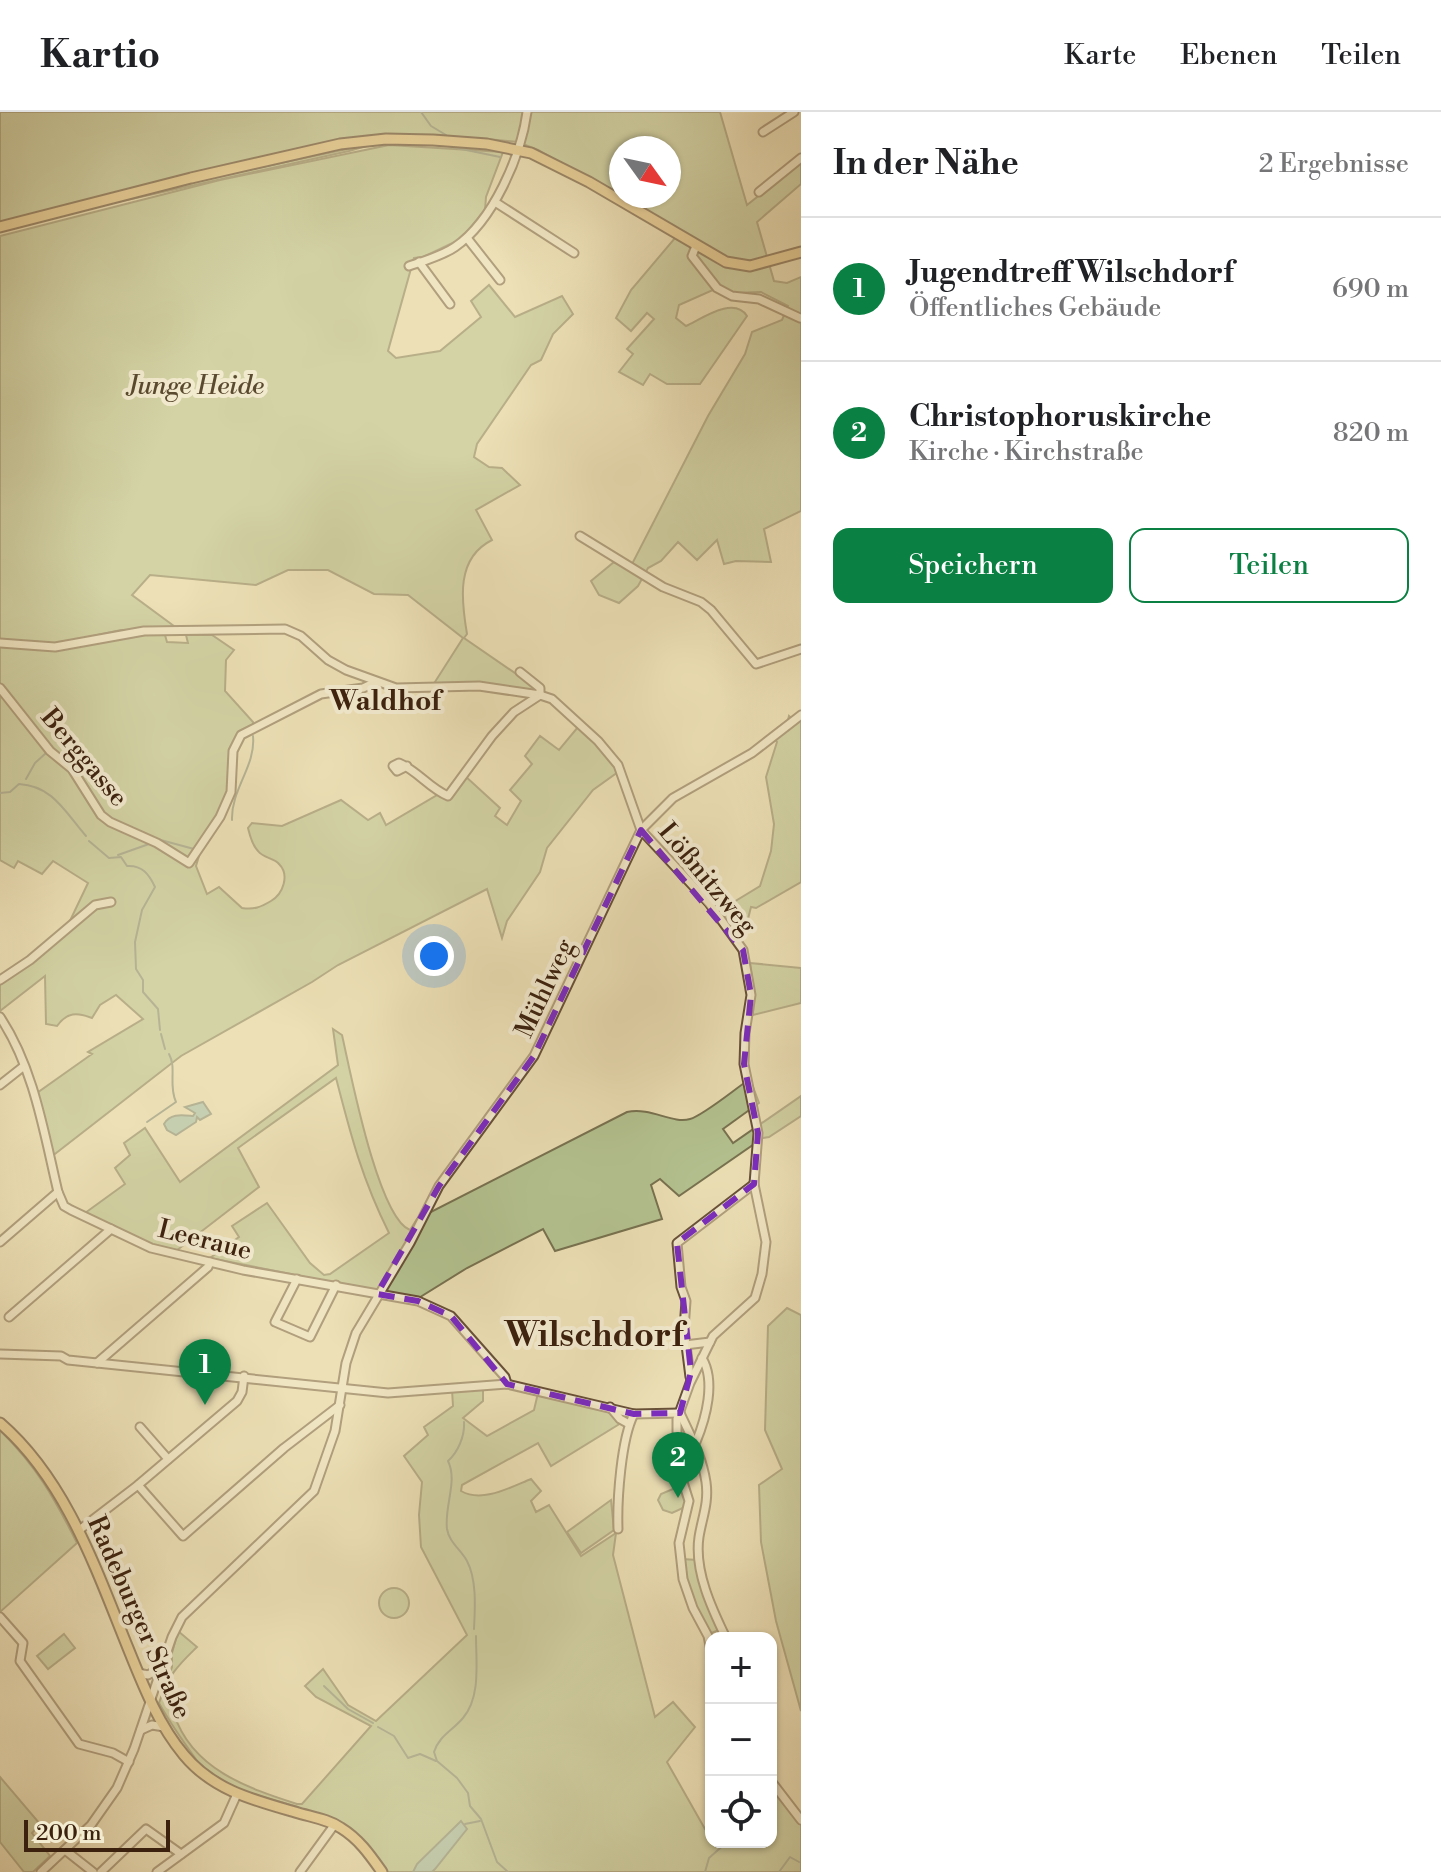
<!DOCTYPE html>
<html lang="de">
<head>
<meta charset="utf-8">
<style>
	body { margin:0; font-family:"Libre Bodoni",serif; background:#f6f6f6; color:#202124 }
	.controls { position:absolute; right:24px; bottom:24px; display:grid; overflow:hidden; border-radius:16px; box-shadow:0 2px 6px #0004 }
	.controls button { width:72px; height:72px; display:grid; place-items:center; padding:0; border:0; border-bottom:2px solid #e0e0e0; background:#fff; color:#202124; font:40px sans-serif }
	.compass { position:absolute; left:609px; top:24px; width:72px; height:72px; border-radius:50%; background:#fff; box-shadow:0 2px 6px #0004; rotate:123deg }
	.scale { position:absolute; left:24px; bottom:20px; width:146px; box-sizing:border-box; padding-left:8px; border:4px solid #3c210e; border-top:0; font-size:22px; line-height:28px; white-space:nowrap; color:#3c210e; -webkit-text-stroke:6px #f3ebd0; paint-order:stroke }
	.you { position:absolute; left:434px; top:844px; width:28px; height:28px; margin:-20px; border:6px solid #fff; border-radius:50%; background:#1a73e8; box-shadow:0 0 0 12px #1a73e833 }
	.badge { display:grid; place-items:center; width:52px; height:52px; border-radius:50%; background:#0b8043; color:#fff; font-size:26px; font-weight:700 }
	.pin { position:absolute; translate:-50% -66px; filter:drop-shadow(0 2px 4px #0008) }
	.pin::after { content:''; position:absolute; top:42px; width:28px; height:24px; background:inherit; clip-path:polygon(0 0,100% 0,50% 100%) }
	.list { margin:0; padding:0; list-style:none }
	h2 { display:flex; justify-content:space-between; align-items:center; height:104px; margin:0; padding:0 32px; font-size:34px }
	h2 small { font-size:26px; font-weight:400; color:#757577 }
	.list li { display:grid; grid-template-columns:52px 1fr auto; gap:24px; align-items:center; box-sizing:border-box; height:144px; padding:0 32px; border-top:2px solid #e0e0e0 }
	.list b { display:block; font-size:30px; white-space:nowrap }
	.list p { margin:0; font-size:26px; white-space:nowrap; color:#757577 }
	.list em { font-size:26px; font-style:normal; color:#757577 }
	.actions { display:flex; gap:16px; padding:24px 32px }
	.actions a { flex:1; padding:18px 0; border:2px solid #0b8043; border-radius:16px; text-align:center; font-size:28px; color:#0b8043 }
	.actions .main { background:#0b8043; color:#fff }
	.icon { flex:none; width:44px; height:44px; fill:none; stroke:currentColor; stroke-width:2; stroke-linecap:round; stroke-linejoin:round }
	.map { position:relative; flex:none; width:801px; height:1760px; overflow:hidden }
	header { display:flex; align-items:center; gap:48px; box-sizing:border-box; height:112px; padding:0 40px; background:#fff; border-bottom:2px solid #e0e0e0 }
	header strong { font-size:38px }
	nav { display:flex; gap:44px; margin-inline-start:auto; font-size:28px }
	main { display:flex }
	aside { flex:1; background:#fff }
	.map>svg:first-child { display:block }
	.green { fill:#b4c391; stroke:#787250; stroke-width:2; fill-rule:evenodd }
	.water { fill:#99bdae; stroke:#747f6e; stroke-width:2 }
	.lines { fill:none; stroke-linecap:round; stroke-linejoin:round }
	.stream { stroke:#747f6e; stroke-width:2 }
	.minor-casing { stroke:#685138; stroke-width:11 }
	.major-casing { stroke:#3c210e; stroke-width:13 }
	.minor { stroke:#f3ebd0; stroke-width:7 }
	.major { stroke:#e6c07b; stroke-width:9 }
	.marked { fill:none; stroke:#7b2cbf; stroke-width:6; stroke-dasharray:16 10; stroke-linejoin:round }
	.labels { text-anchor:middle; stroke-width:8; stroke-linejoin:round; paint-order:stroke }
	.park-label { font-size:26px; font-style:italic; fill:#5a4a2f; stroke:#f3ebd0 }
	.street-label { font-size:26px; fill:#3c210e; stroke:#f3ebd0 }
	.neighbourhood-label { font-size:28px; font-weight:bold; fill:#3c210e; stroke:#f3ebd0 }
	.district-label { font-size:34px; font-weight:bold; fill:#3c210e; stroke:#f3ebd0 }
</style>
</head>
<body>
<header>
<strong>Kartio</strong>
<nav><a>Karte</a><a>Ebenen</a><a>Teilen</a></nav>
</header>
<main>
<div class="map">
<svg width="801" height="1760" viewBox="0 0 801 1760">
	<rect width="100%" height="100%" fill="#ede0b6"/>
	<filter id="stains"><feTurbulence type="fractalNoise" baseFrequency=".0025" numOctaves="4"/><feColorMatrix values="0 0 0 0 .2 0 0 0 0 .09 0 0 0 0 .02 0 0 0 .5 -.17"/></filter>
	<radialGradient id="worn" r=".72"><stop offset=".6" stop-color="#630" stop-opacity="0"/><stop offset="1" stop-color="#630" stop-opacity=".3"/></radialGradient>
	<g class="green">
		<path d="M0 0H720L747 93 801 50V72L757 110 774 169 787 171 801 165V399L764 417 771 450 736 449 724 452 717 428 697 448 678 430 661 449 648 456 638 474 619 491 599 483 591 469 614 450 629 458 708 304 745 242 752 220 782 208 788 194 761 180 734 181 715 177 679 193 676 206 686 214C703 206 734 184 747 204L700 272H667L650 262 643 273 619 260 633 242 627 237 654 207 647 201 631 219 616 206 631 178 681 119 538 38 518 30 487 27 385 25 116 82 0 110ZM621 36H669V84H621Z"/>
		<path d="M380 30 349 39 104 93 220 64Z"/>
		<path d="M389 33 503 40 486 85 485 98 461 127 423 145 414 146 388 239 396 246 440 239 481 205 471 189 489 173 515 205 562 184 573 202 553 222 541 248 531 253 477 332 474 345 489 355 502 356 520 373 476 398 492 428C456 446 461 487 467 522L464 526 538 577 536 580 433 573 463 526 408 483 374 482 328 458H288L256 473 150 463 132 483 178 517 121 518 55 532 0 528V124L220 68Z"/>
		<path d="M145 522 165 523 167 530 188 531 186 523H212L234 538 226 548 225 579 253 610 254 616 236 632 234 673 201 737 196 754 207 782 219 775 242 796C254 798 261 795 271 789 283 782 290 763 279 752 274 746 263 746 258 739 252 733 250 724 248 716L252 711 282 714 341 688 368 708 380 701 386 713 439 682 448 687 464 663 500 696 495 704 507 713 521 689 510 678 532 652 525 644 540 624 559 638 578 615 598 634 618 660 593 678 547 736 540 760 507 809 502 826 487 777 338 853 312 870 181 944 51 1045 37 981 92 942 88 940 143 907 116 883 100 893 92 906C77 900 67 900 57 914L46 912 45 864 0 899V871L68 813 88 771 53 749 42 762 18 749 14 756 0 748V533L56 538Z"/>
		<path d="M789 604 796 611 801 607V770L756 796 751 795 745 819 737 823 719 799 760 774 771 739 774 712 766 665 777 630 771 621 788 608Z"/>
		<path d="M750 851 801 856V891L753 903 754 882Z"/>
		<path d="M333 917 342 923C350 958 378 1106 410 1118L417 1107 627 1000C651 995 672 1012 690 1007 704 1003 736 976 750 967L759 991 723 1017 733 1031 801 984V1004L769 1025 763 1026 679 1084 660 1067 651 1073 662 1107 555 1139 543 1117 467 1156 417 1187 210 1146 239 1125 232 1114 267 1091 310 1151 324 1163 330 1162 389 1121C362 1067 351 1024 336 966L238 1036 259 1075 176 1139 151 1133 85 1101 125 1072 115 1056 130 1043 124 1031 145 1016 180 1070 338 953Z"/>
		<path d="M787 1196 801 1203V1599L776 1509 761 1430 759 1373 782 1357 765 1318 768 1214Z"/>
		<path d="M483 1275V1289L463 1306 487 1324 534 1298 538 1281 609 1296 621 1311 551 1354 538 1331 462 1373 461 1379C482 1391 509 1376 531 1367L541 1379 531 1389 536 1400 549 1393 581 1444 616 1421 613 1443 655 1605 673 1590 695 1615 667 1650 705 1717 711 1720V1730H771V1676L773 1675 801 1712V1760H385L364 1731 298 1698V1695C274 1688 215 1674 200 1653 187 1635 171 1613 159 1591L172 1555V1541L178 1519 197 1535C185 1547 163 1566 165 1586 166 1593 172 1596 174 1602 192 1657 247 1676 297 1692H302L371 1614 316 1585 305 1574 323 1557 348 1593 376 1609 467 1523 421 1435 419 1403 422 1370 404 1344 428 1323 424 1315 453 1294 452 1278Z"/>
		<path d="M0 1318C37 1355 54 1385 77 1431L0 1500Z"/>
		<path d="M680 1374 685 1382V1395L672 1401 663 1398 658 1388 661 1382Z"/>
		<path d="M611 1388 614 1418 581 1441 567 1420Z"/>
		<path d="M682 1447 697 1448 713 1506 719 1518 709 1522 690 1485Z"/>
		<circle cx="394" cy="1491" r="15"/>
		<path d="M64 1522 75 1536 48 1557 37 1544Z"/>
		<path d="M0 1665 40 1712 32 1721 50 1744 33 1760H24L0 1730Z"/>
	</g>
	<g class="water">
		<path d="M203 990 211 1002 200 1008 197 1005 196 1010 176 1023 167 1018 164 1012C170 1001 182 1003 193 1004L195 1001 185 995Z"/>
		<path d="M461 1709 467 1717 435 1757 432 1760H413L417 1752Z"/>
	</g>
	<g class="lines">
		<g class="stream">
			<path d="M421 0 431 14 446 23"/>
			<path d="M447 34 500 45"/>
			<path d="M26 667 35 651 46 641"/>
			<path d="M0 681 10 680 19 672C53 674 65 700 86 724"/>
			<path d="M232 708C231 677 256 654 253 624"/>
			<path d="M157 727 194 737"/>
			<path d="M89 729 109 746 121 745 127 754C142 753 149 762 155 775L142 798 135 830 136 857 143 868V880L158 897 160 918"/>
			<path d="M118 743 149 732"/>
			<path d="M161 922 165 937"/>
			<path d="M147 1010 176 990C168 973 177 956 169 942"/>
			<path d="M464 1310C465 1324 458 1340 448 1349 458 1369 444 1395 447 1417 449 1430 461 1438 467 1449 477 1468 475 1496 474 1517"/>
			<path d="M476 1524C476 1550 481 1585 463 1606 452 1619 439 1624 434 1640L437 1649 457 1666 468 1681 470 1694 481 1707 497 1750 508 1760"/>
			<path d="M324 1574 348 1597 373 1611"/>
			<path d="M378 1615 394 1624 408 1646 420 1642 436 1649"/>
			<path d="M465 1712 480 1709"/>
			<path d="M705 1760 709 1746 727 1730"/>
			<path d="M779 1760 790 1745 799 1750"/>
		</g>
		<defs>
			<g id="minor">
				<path d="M763 20 794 0"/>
				<path d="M759 80 801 46"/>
				<path d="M495 90 574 141"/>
				<path d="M467 126 500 168"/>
				<path d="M696 134 692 144 717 176 732 184 759 187 800 206"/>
				<path d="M419 150 450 192"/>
				<path d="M409 154C424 149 442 144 455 135 493 109 521 44 527 0"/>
				<path d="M580 424 663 475 701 490 711 498 756 552 801 537"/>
				<path d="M0 531 55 535 144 519 285 517 301 524 328 548 346 558 396 576 479 574 540 583 552 587 598 629 618 653 641 718 709 791 743 838 751 883 745 921 744 952 758 1021 754 1072 766 1130 762 1162 755 1186 713 1224 690 1271 677 1307V1351L689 1389 679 1431 683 1467 693 1496 708 1524 711 1539"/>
				<path d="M520 560 540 576V583"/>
				<path d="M0 576 50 639 72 657 101 703 110 710 157 731 189 751 220 705 231 680 233 639 241 623 321 582 363 576 376 570"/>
				<path d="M407 654 397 659 393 654 399 651C418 659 429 676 448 684L492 624 514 600 540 583"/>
				<path d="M0 868 30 848 95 793 111 790"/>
				<path d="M0 905C34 956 44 1021 58 1080L64 1094 71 1098 151 1136 243 1158 418 1189 451 1204 505 1265 507 1272"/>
				<path d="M0 973 24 954"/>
				<path d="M0 1130 58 1080"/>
				<path d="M297 1167 275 1210 310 1225 336 1173"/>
				<path d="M9 1205 111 1117"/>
				<path d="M685 1233 710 1230"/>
				<path d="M0 1242 61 1244 68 1248 388 1281 507 1272 634 1302 680 1301"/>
				<path d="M97 1251 208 1155 210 1150"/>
				<path d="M690 1265 684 1217 686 1189 681 1175 677 1131 754 1072"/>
				<path d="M610 1295 620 1307 629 1312"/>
				<path d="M680 1301C691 1325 702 1344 706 1370 709 1391 702 1406 699 1425 694 1459 712 1497 726 1526"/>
				<path d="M140 1315 168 1347"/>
				<path d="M696 1330C706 1306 716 1269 702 1246"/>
				<path d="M138 1373 183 1424 284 1336 340 1293"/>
				<path d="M618 1417C617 1388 621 1327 634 1302"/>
				<path d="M78 1419 138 1373 237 1289 242 1280 244 1264"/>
				<path d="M0 1505 23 1531 20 1549 79 1632 113 1641 129 1650"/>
				<path d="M138 1561 148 1563 162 1555"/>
				<path d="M141 1618 152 1613 164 1615"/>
				<path d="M771 1669 801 1708"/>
				<path d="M65 1738 93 1760"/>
				<path d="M41 1760 91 1713 117 1676 134 1637 172 1525 182 1505 314 1379 335 1319 346 1251 356 1221 410 1131 439 1074 534 944 641 718 673 686 752 641 801 603"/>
				<path d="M101 1760 146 1717 181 1742"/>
				<path d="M157 1760 224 1711 237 1682"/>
				<path d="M300 1760 335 1712"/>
			</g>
			<g id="major">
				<path d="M0 115 191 66 340 32 386 27 433 28 487 32 531 41 589 70 726 150 750 154 801 140"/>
				<path d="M0 1311C66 1368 96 1457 128 1536 143 1573 158 1612 184 1643 213 1678 253 1688 295 1700 311 1705 328 1707 341 1716 359 1727 370 1743 382 1760"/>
			</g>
		</defs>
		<use href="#minor" class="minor-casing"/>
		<use href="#major" class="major-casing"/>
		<use href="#minor" class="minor"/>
		<use href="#major" class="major"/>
	</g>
	<path d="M0 0H801V1760H0ZM641 718 743 838 751 883 744 952 758 1021 754 1072 677 1131 691 1260 680 1301 634 1302 507 1272 451 1204 418 1189 377 1182 439 1074 534 944Z" fill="#ede0b6" fill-opacity=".55" fill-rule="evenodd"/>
	<path class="marked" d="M641 718 743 838 751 883 744 952 758 1021 754 1072 677 1131 691 1260 680 1301 634 1302 507 1272 451 1204 418 1189 377 1182 439 1074 534 944Z"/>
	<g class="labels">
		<g class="park-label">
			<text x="196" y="282">Junge Heide</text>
		</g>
		<g class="street-label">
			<text transform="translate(85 645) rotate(50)" y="9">Berggasse</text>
			<text transform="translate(708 766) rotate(50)" y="9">Lößnitzweg</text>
			<text transform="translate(544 876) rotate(-65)" y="9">Mühlweg</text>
			<text transform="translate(205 1127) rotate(14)" y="9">Leeraue</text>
			<text transform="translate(140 1505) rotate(66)" y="9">Radeburger Straße</text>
		</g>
		<g class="neighbourhood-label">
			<text x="385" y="598">Waldhof</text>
		</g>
		<g class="district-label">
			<text x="594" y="1234">Wilschdorf</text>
		</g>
	</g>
	<rect width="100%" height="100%" filter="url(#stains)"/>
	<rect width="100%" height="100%" fill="url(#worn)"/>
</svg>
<div class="controls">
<button>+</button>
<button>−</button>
<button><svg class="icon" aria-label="locate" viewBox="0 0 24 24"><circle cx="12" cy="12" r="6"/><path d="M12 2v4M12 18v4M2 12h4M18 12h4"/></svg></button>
</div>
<svg class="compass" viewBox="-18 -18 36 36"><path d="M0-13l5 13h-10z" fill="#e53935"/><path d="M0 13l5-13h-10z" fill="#757577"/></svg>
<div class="scale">200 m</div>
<div class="you"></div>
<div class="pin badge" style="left:205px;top:1293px">1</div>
<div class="pin badge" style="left:678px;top:1386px">2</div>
</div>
<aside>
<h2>In der Nähe<small>2 Ergebnisse</small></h2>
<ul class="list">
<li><span class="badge">1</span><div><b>Jugendtreff Wilschdorf</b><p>Öffentliches Gebäude</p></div><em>690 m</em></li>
<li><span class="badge">2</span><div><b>Christophoruskirche</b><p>Kirche · Kirchstraße</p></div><em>820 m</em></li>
</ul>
<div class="actions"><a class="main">Speichern</a><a>Teilen</a></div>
</aside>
</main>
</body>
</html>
